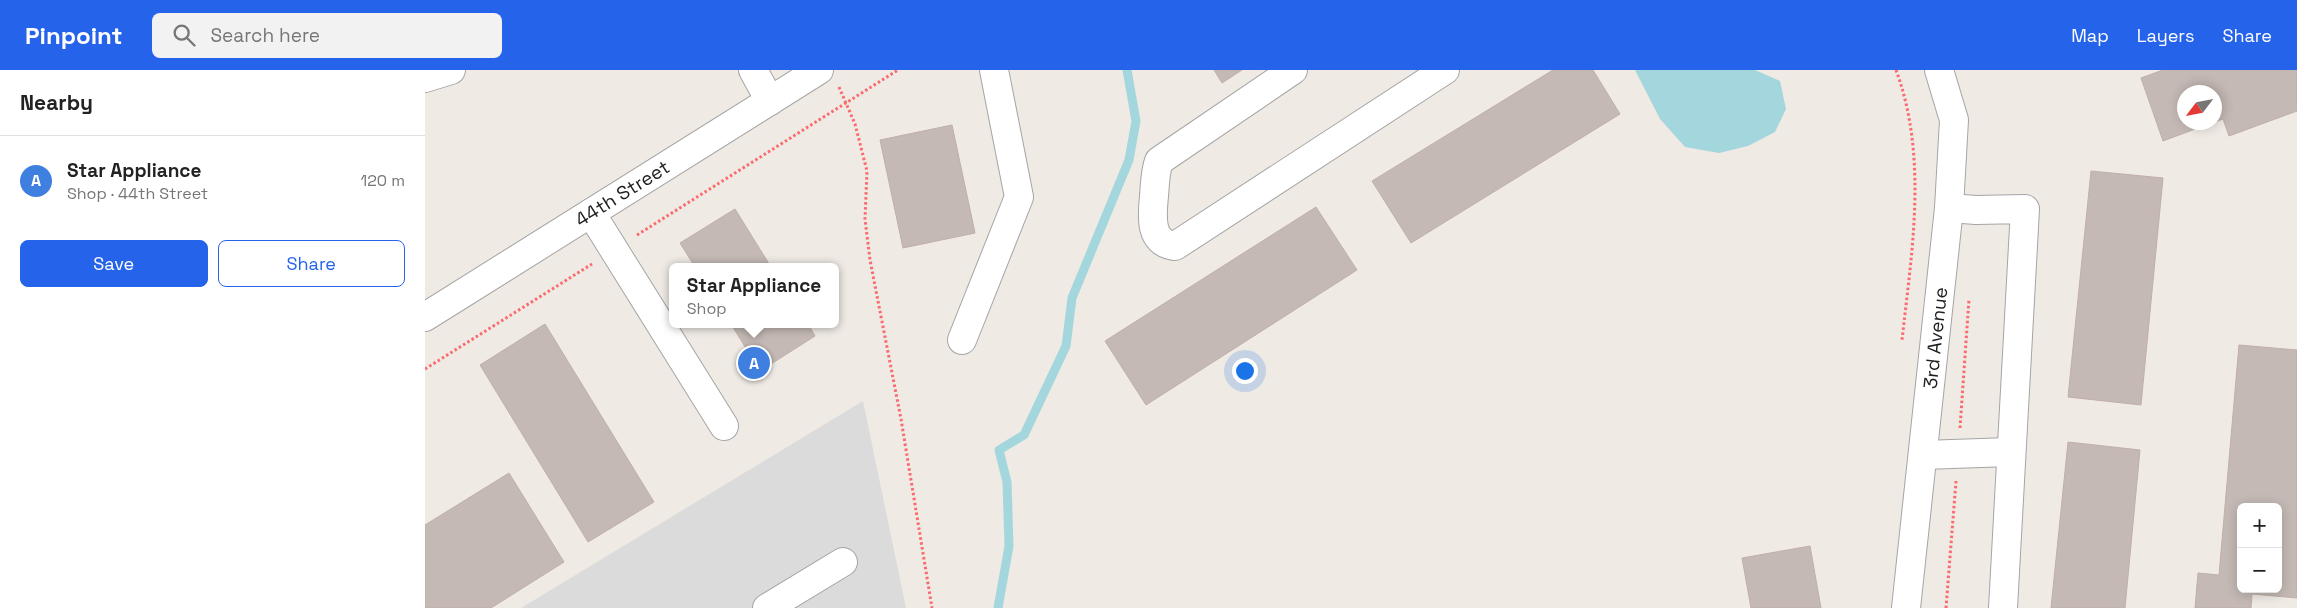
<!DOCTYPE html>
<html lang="en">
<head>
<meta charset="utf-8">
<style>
	body { margin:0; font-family:"Space Grotesk",sans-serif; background:#f2f2f2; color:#222 }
	.controls { position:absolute; right:15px; bottom:15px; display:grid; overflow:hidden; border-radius:8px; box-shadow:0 2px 12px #0003 }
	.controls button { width:45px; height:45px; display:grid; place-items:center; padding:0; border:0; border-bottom:1px solid #e0e0e0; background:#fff; color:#222; font:25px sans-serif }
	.compass { position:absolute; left:1752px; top:15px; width:45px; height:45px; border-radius:50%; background:#fff; box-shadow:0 2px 12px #0003; rotate:238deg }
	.you { position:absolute; left:819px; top:300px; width:18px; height:18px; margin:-12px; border:4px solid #fff; border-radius:50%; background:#1a73e8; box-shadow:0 0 0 8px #1a73e833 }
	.badge { display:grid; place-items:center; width:32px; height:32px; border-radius:50%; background:#2563eb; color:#fff; font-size:16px; font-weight:700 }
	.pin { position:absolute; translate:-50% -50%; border:2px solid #fff; box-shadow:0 1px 5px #0006 }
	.popup { position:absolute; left:244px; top:193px; width:170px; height:65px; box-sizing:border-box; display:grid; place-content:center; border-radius:8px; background:#fff; filter:drop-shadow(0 1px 4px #0005); font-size:16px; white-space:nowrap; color:#767676 }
	.popup b { font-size:19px; color:#222 }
	.popup::after { content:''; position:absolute; left:50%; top:100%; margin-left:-10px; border:10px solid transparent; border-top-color:#fff }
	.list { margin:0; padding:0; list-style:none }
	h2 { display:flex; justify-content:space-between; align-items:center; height:65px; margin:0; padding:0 20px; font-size:21px }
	h2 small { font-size:16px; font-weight:400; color:#767676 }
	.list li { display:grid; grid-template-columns:32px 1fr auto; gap:15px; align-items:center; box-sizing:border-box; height:90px; padding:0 20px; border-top:1px solid #e0e0e0 }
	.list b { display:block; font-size:19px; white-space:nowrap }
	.list p { margin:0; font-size:16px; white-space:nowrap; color:#767676 }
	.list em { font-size:16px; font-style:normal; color:#767676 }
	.actions { display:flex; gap:10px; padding:15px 20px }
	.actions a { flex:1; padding:11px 0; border:1px solid #2563eb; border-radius:8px; text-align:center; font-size:18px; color:#2563eb }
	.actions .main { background:#2563eb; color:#fff }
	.icon { flex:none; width:28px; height:28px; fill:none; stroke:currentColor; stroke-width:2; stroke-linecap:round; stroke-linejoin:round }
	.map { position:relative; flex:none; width:1872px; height:538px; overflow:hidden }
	header { display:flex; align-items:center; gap:30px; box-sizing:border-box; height:70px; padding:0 25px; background:#2563eb; color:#fff }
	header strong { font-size:24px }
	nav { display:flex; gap:28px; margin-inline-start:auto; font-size:18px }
	.search { width:350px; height:45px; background:#f2f2f2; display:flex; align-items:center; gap:12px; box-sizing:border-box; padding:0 18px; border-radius:8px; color:#767676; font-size:19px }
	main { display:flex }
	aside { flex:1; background:#fff }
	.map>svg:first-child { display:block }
	.residential { fill:#dcdbdb }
	.water { fill:#a4d7dd }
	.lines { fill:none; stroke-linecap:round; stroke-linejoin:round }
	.stream { stroke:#a4d7dd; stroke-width:9 }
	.building { fill:#c4b9b4; stroke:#c1afa7; fill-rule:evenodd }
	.minor-casing { stroke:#a5a5a5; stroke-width:30 }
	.path { stroke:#fb6a6c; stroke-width:3; stroke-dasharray:2.5 2.5; stroke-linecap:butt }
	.minor { stroke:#fff; stroke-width:28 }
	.labels { text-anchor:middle; stroke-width:4.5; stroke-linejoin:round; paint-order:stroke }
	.street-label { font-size:19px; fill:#1e1e1e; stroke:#fff }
</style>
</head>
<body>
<header>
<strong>Pinpoint</strong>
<div class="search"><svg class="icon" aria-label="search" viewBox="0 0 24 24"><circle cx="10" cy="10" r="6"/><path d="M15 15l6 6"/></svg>Search here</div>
<nav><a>Map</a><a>Layers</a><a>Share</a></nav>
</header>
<main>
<aside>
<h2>Nearby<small></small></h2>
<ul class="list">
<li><span class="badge" style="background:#3f7fe0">A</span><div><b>Star Appliance</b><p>Shop · 44th Street</p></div><em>120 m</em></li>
</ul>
<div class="actions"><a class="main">Save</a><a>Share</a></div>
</aside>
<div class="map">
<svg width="1872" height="538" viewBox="0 0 1872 538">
	<rect width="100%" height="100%" fill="#efeae4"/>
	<path class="residential" d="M438 331 481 538H96Z"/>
	<path class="water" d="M1210 0H1330L1355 11 1361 39 1350 62 1323 76 1294 83 1260 77 1235 49Z"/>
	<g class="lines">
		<path class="stream" d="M573 538 584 476 582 412 574 380 599 365 641 276 647 228 704 90 711 51 702 0"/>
	</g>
	<g class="building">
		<path d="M789 0H817L797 13Z"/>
		<path d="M1128 0H1168L1195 44 986 173 947 111Z"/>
		<path d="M1738 0H1872V41L1804 66 1798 49 1790 52V22H1760V52H1789L1738 71 1716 8Z"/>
		<path d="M527 55 550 163 478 178 455 70Z"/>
		<path d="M1666 101 1738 108 1716 335 1643 327Z"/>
		<path d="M891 137 932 200 721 335 680 271Z"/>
		<path d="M310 139 346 197H270L255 173Z"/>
		<path d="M120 254 229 432 163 472 55 295Z"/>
		<path d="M306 254H383L390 266 335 301Z"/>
		<path d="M1814 275 1872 280V528L1827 524 1826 538H1770L1773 503 1794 505ZM1816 437H1853V519H1816Z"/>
		<path d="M1643 372 1715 380 1700 538H1626Z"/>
		<path d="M84 403 139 492 66 538H0V455Z"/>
		<path d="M1385 476 1396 538H1326L1317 488Z"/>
	</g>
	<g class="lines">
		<defs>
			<g id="minor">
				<path d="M328 0 345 31"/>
				<path d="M868 0 734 91C730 102 730 114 729 126 727 146 724 173 750 176L1020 0"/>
				<path d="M0 8 26 0"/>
				<path d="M1524 138 1551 140 1600 139 1578 538"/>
				<path d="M166 143 299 356"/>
				<path d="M0 247 394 0"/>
				<path d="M537 270 594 127 569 0"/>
				<path d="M1498 385 1585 382"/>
				<path d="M342 538 418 492"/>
				<path d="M1481 538 1524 138 1529 50 1514 0"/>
			</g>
		</defs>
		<use href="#minor" class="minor-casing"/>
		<g class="path">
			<path d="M1471 0C1503 87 1487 180 1477 270"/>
			<path d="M414 17 430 54 442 101 440 149 445 190 476 349 507 538"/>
			<path d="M212 165 473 0"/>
			<path d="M0 299 167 194"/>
			<path d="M1535 358 1544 229"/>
			<path d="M1521 538 1531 411"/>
		</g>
		<use href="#minor" class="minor"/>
	</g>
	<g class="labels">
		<g class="street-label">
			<text transform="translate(197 123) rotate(-32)" y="7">44th Street</text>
			<text transform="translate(1510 268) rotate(-84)" y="7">3rd Avenue</text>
		</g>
	</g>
</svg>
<div class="controls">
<button>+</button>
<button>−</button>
</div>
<svg class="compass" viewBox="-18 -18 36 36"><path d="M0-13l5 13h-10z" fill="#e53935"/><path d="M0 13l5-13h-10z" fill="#767676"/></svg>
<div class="you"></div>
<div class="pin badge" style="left:329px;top:293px;background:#3f7fe0">A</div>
<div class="popup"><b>Star Appliance</b>Shop</div>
</div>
</main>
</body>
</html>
